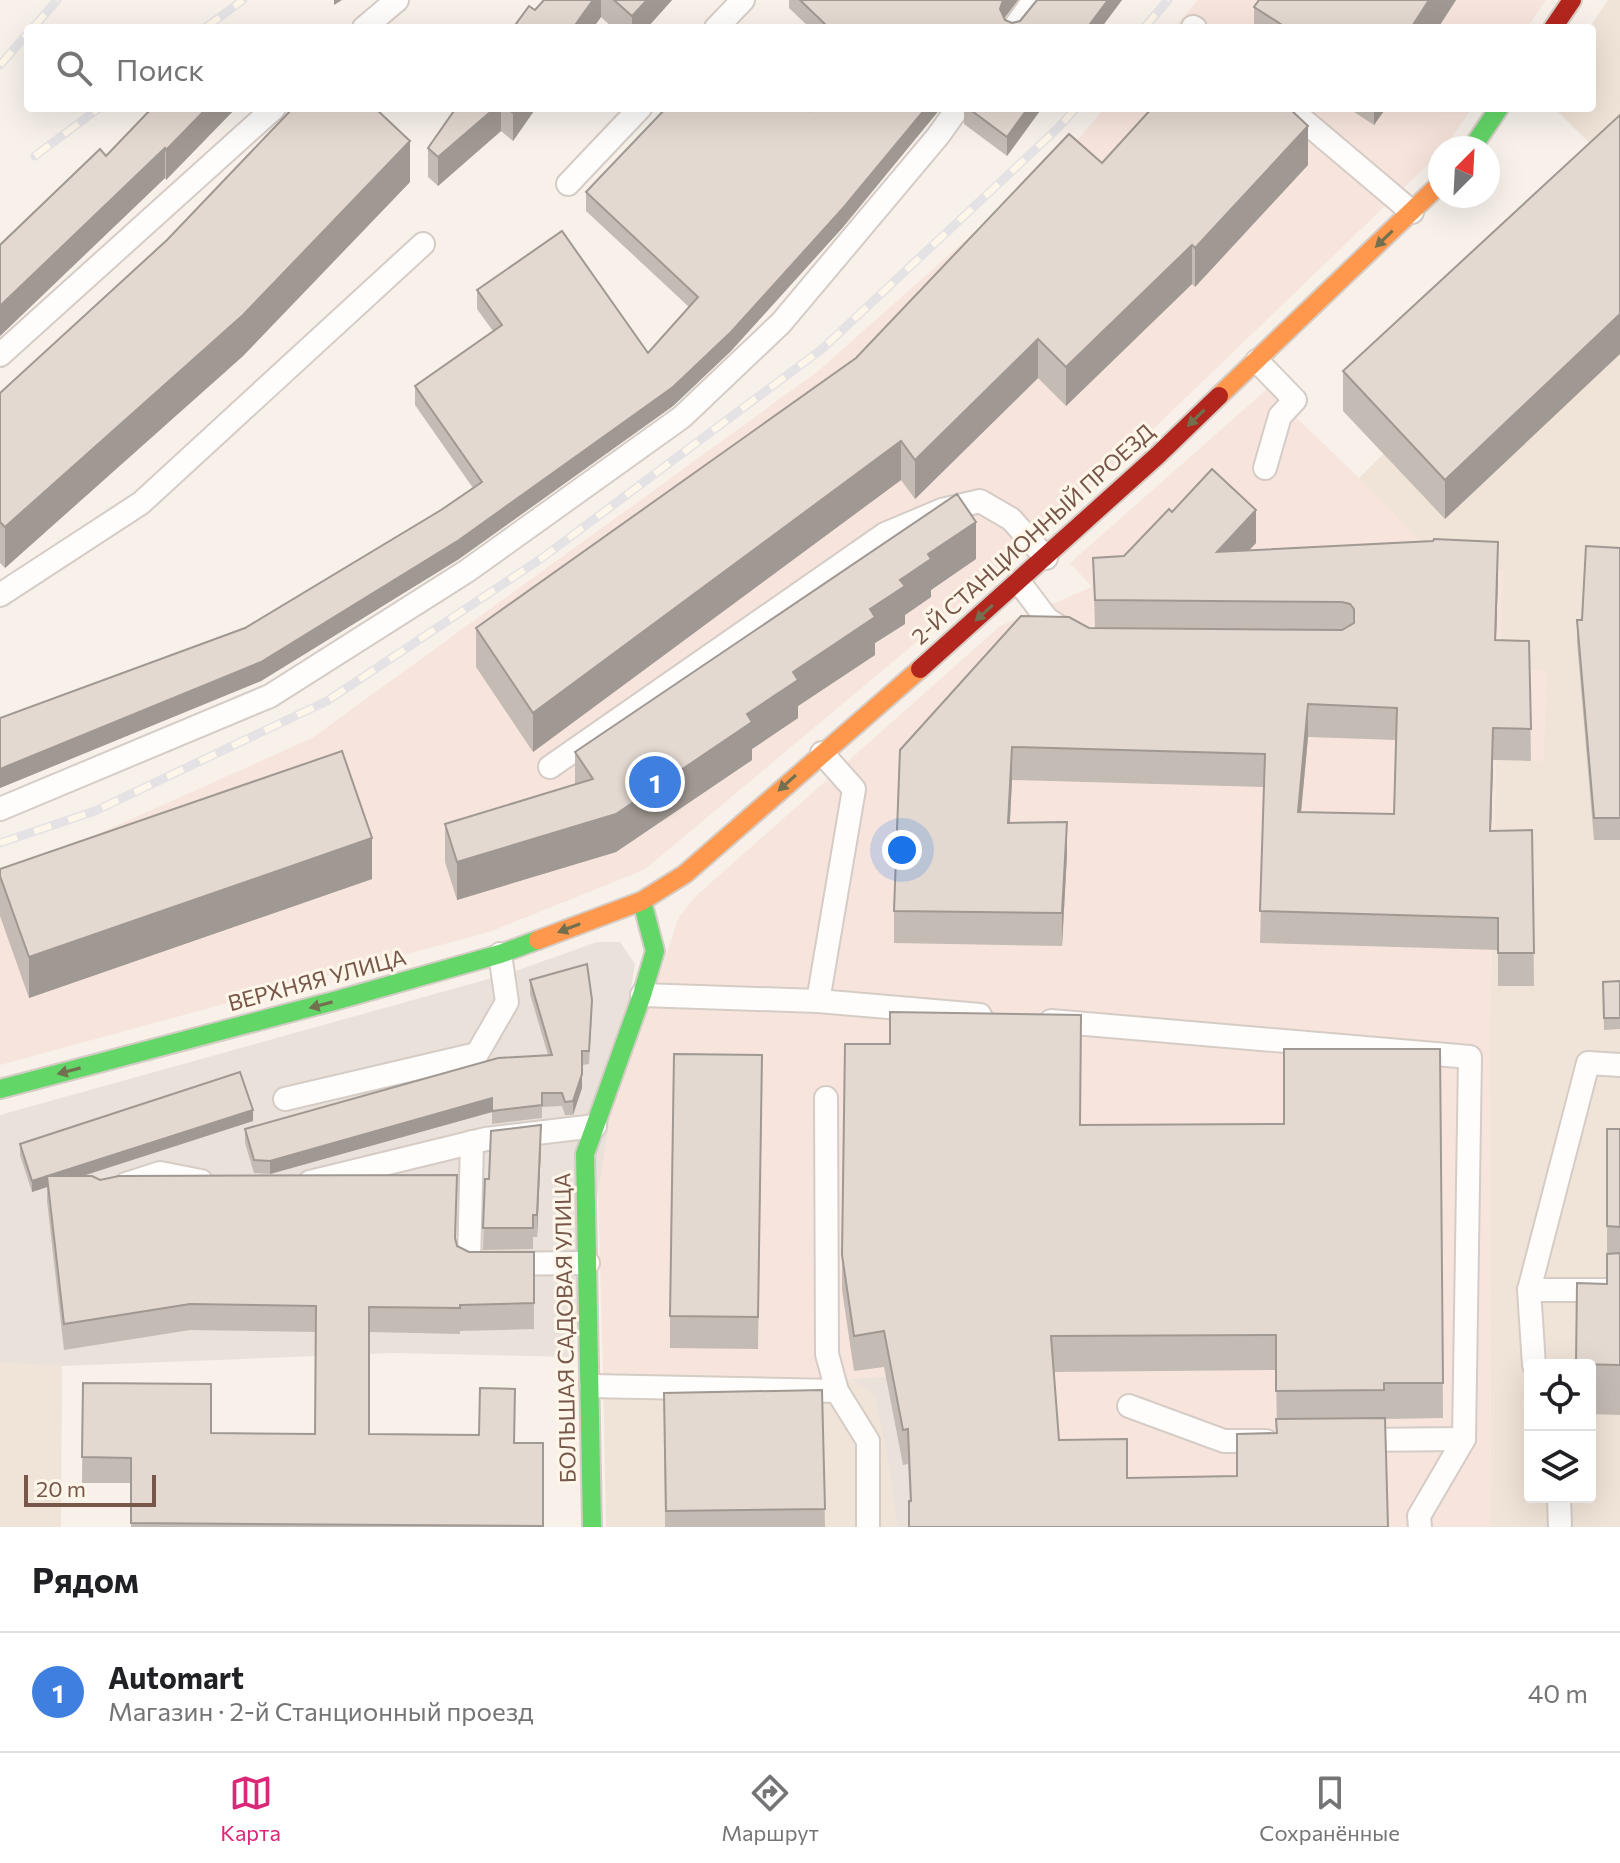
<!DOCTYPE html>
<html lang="ru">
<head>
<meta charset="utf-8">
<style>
	body { margin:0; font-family:Commissioner,sans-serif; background:#f6f6f6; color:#202124 }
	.controls { position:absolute; right:24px; bottom:24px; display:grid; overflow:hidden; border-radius:8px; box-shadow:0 8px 32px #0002 }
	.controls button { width:72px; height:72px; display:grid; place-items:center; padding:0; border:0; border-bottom:2px solid #e0e0e0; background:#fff; color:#202124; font:40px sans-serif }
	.compass { position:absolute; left:1428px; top:136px; width:72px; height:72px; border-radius:50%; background:#fff; box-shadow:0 8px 32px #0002; rotate:24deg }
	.scale { position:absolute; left:24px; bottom:20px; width:132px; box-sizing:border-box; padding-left:8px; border:4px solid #765749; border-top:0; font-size:22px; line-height:28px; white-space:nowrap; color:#765749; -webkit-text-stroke:6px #fff6ea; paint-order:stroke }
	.you { position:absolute; left:902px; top:850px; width:28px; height:28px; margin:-20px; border:6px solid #fff; border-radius:50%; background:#1a73e8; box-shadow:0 0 0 12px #1a73e833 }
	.badge { display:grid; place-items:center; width:52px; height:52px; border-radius:50%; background:#db2777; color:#fff; font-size:26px; font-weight:700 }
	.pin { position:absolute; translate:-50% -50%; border:4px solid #fff; box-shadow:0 2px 8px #0006 }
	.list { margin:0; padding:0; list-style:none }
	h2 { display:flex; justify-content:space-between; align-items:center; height:104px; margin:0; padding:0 32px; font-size:34px }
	h2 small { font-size:26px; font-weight:400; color:#757577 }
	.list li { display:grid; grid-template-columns:52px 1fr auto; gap:24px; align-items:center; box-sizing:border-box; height:120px; padding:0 32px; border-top:2px solid #e0e0e0 }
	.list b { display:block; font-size:30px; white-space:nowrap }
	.list p { margin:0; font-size:26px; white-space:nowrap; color:#757577 }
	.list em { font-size:26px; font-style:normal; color:#757577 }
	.icon { flex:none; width:44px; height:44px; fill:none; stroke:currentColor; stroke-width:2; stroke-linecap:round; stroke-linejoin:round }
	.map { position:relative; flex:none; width:1620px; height:1527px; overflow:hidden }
	.search { position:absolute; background:#fff; box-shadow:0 8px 32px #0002; left:24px; right:24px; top:24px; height:88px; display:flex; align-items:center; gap:20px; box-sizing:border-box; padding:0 28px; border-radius:8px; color:#757577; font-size:30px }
	.sheet { height:224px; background:#fff }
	nav { display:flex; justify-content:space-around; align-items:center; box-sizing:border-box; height:112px; border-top:2px solid #e0e0e0; background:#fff; font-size:22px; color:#757577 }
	nav a { display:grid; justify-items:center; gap:4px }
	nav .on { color:#db2777 }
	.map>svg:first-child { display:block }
	.residential { fill:#f0e3d7; fill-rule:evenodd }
	.commercial { fill:#f7e5dd }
	.industrial { fill:#eae1da }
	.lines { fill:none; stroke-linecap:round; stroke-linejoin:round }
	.lane-casing { stroke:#d6ccc6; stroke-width:26 }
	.fast-casing { stroke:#d6ccc6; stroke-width:22 }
	.slow-casing { stroke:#d6ccc6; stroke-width:22 }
	.jam-casing { stroke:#d6ccc6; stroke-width:22 }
	.lane { stroke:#fefdfc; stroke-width:22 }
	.fast { stroke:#63d668; stroke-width:18 }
	.slow { stroke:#ff974d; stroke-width:18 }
	.jam { stroke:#b3261e; stroke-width:18 }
	.rail-casing { stroke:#e4e2e4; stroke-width:9 }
	.rail { stroke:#fff6ea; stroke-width:6; stroke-dasharray:18; stroke-linecap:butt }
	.wall { fill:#c4bbb4; fill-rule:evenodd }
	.shaded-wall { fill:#a09892 }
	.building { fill:#e4d9d1; stroke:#a09892; stroke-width:2; fill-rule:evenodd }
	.oneway { fill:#72704f }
	.labels { text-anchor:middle; stroke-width:6; stroke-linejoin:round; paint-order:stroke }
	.street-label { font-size:22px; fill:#765749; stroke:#fff6ea }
</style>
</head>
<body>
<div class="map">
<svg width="1620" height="1527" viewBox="0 0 1620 1527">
	<rect width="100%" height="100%" fill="#f7f1ea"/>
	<g class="residential">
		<path d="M1608 0H1620V173L1554 108H1592V28H1589Z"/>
		<path d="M1620 222V1527H1491L1490 1025 1496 761 1543 760 1547 671 1500 670 1431 568 1359 478ZM1530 1365H1590V1497H1530Z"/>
		<path d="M0 1363 62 1366 61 1527H0Z"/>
		<path d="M603 1372 852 1379 875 1396 891 1478 897 1527H606Z"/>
	</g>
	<g class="commercial">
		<path d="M1198 0H1546L1527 28H1174Z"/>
		<path d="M1105 108H1472L1444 148H1440V153L1144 438 968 599 644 870 492 931 0 1065V878L312 738 817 372 1075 143Z"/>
		<path d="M1267 389 1359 478 1433 554 1432 568 1503 570 1500 670 1547 671 1543 761H1496L1490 1025 1491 1527H955L918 1374 852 1379 603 1372 597 1155 679 917 696 896 1000 626 1092 587 1070 563Z"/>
	</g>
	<g class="industrial">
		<path d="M597 942H620L635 964 571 1357 394 1353 62 1366 0 1363V1115L510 973Z"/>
		<path d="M918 1374 955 1527H897L891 1478 875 1396 852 1379Z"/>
	</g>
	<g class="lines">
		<defs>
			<g id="lane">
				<path d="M1193 27 1195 28"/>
				<path d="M364 28 397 0"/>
				<path d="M716 28 743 0"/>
				<path d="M1014 28 1034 0"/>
				<path d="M1289 108 1412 212"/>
				<path d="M568 184 640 108"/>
				<path d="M0 355 274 108"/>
				<path d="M1257 361 1295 400 1280 416 1265 468"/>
				<path d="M1019 582 1047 619 1067 632"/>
				<path d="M0 595 141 503 423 244"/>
				<path d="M550 767 885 534 942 510 980 501 1011 519 1046 558"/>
				<path d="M0 809 270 696 467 571 682 417 781 323 938 136 958 108"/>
				<path d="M642 995 818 1001 980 1015"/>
				<path d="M818 1001 854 789 822 753"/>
				<path d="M1051 1021 1470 1057 1464 1439 1419 1516 1420 1527"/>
				<path d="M826 1098 827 1354 837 1391 868 1441V1527"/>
				<path d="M285 1099 477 1054 507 1002 500 954"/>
				<path d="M472 1142 469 1264 588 1263"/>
				<path d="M310 1182 486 1139 595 1126"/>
				<path d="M126 1184 160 1173 201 1181"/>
				<path d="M1529 1290H1620"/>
				<path d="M1534 1365 1529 1290 1588 1063 1620 1065"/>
				<path d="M591 1386 837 1391"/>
				<path d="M1129 1406 1224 1441H1266"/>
				<path d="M1357 1440 1464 1439"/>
				<path d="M1559 1497 1560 1527"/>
			</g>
			<g id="fast">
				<path d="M1472 148 1499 108"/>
				<path d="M0 1089 334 1001 500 954 538 940"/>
				<path d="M592 1527 585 1154 642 995 655 951 642 901"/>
			</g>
			<g id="slow">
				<path d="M1219 396 1440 184"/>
				<path d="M538 940 642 901 685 874 920 669"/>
			</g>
			<g id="jam">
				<path d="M1553 28 1572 0"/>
				<path d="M920 669 1158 455 1219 396"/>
			</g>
		</defs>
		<use href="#lane" class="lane-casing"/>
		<use href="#fast" class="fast-casing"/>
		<use href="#slow" class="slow-casing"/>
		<use href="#jam" class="jam-casing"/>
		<use href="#lane" class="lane"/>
		<use href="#fast" class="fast"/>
		<use href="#slow" class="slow"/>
		<use href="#jam" class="jam"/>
		<defs>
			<g id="rail">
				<path d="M33 28 57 0"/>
				<path d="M205 28 243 0"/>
				<path d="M1144 28 1168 0"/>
				<path d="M0 65 28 33"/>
				<path d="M35 156 99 108"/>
				<path d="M0 843 95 811 327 701 542 558 822 349 1058 128 1076 108"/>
			</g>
		</defs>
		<use href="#rail" class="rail-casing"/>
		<use href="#rail" class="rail"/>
	</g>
	<g class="wall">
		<path d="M544 0H672L647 28H613L601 17 593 28H513L535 10Z"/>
		<path d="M789 0H1018L1004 18 1005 20 1012 23 1122 0 1101 28H810L789 8Z"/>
		<path d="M1259 0H1456L1438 28H1254V7Z"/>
		<path d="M236 108 166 180 165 178 0 336 106 156Z"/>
		<path d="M456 108H536L513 141 501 131 438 186 428 177V148Z"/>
		<path d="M964 108H1042L1007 156 964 124Z"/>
		<path d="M1348 108H1386L1374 125Z"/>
		<path d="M1620 115 1445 519 1343 411V371Z"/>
		<path d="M1102 163 1308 165 1195 287 1192 284 1066 406 1038 378 915 499 901 480 533 752 476 667V628L856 358Z"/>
		<path d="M410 182 243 356 5 568 0 563V393Z"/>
		<path d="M586 192 844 226 731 351 673 406 459 559 261 681 0 788V718L245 628 441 510 473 488 415 405V386L493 331 477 309V290L648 353 689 307 586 211Z"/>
		<path d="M1172 512 1256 543 1249 550 1498 574 1496 640 1529 641 1531 761 1493 760 1491 831 1532 830 1534 986H1498V950L1260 943 1264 787 1012 780 1010 823 1067 854 1062 946 894 943V911L1089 628H1095L1093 558 1124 556ZM1308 737 1396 740 1394 814 1301 812Z"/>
		<path d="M1620 548V840H1594L1577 641V620H1582Z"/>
		<path d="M976 559 931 590V597L905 615V624L875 643V655L798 706V718L752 749V760L616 852 457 900 445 862V824L575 784V752Z"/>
		<path d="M0 869 372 879 29 998 0 916Z"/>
		<path d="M530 980 592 1014 589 1064 582 1065V1088L573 1115H565L562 1106 542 1107V1118L492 1124V1112L270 1174 254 1173 245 1143V1129L548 1055 530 994Z"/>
		<path d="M1620 981V1029L1604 1030 1603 982Z"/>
		<path d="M890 1044 1080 1125 1284 1124 1440 1049 1443 1418 1385 1419 1388 1527 910 1501 908 1464 903 1465 884 1367 854 1371 842 1290V1255ZM1276 1370 1277 1433 1237 1434V1476L1127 1478 1059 1440 1054 1372Z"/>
		<path d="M762 1087 758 1349 670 1348V1316Z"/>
		<path d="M253 1121 83 1176 100 1180 456 1240 457 1246 469 1252H534V1329L460 1331V1334L369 1332V1434L514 1443 543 1527H131V1483H82L83 1383 211 1433 315 1434 316 1332 190 1330 64 1350 47 1201V1187L32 1192 20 1155V1144Z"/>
		<path d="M1607 1129H1620V1415L1590 1414V1365H1576L1577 1283 1607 1284Z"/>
		<path d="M541 1147 537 1237H533V1249L483 1250 485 1179H489Z"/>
		<path d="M822 1390 825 1527H665L664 1393Z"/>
	</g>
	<g class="shaded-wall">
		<path d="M334 0H342L334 5Z"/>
		<path d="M593 0H601V17L593 28H573Z"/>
		<path d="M647 0H672L647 28H632V16Z"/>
		<path d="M1003 0H1018L1003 20 1000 9Z"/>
		<path d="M1108 0H1122L1101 28H1087Z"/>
		<path d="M1429 0H1456L1438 28H1411Z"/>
		<path d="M207 108H236L166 180V150Z"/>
		<path d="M495 108H501V131L438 186V157Z"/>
		<path d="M516 108H536L513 141V113Z"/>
		<path d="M926 108H941L844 226 731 351 673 406 459 559 261 681 0 788V769L459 540Z"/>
		<path d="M1028 108H1042L1007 156V137Z"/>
		<path d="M1374 108H1386L1374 125Z"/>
		<path d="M1308 126V165L1195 287V248Z"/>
		<path d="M410 141V182L243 356 5 568V527Z"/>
		<path d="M165 148V178L0 336V306Z"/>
		<path d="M1192 245V284L1066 406V367Z"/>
		<path d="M1620 314V354L1445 519V480Z"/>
		<path d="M1038 339V378L915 499V460Z"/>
		<path d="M901 441V480L533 752V713Z"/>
		<path d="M1256 510V543L1217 584V552Z"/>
		<path d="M976 522V559L931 590V597L905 615V624L875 643V655L798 706V718L752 749V760L616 852 457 900V862L747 714 793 672 870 609 928 554Z"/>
		<path d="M1498 542V574L1495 672V640Z"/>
		<path d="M1308 704V737L1298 844V812Z"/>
		<path d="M1493 728V760L1490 864V831Z"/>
		<path d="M1012 747V780L1008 855V823Z"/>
		<path d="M1067 822V854L1062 946V913Z"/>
		<path d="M372 838V879L29 998V957Z"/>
		<path d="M582 1074V1088L573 1115V1101Z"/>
		<path d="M492 1098V1112L270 1174V1161Z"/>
		<path d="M253 1110V1121L48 1187 47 1176Z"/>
		<path d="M541 1125V1147L537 1237V1215Z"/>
		<path d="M47 1176V1187L32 1192V1181Z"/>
	</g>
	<g class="building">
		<path d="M544 0H593L573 28H513L529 6 535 10Z"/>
		<path d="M614 0H647L632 16Z"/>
		<path d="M800 0H1003L1000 9 1005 20 1012 23 1020 21 1037 0H1108L1087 28H829Z"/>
		<path d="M1259 0H1429L1411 28H1287L1254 7Z"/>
		<path d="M152 108H207L166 150 165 148 0 306V245L100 149 106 156Z"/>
		<path d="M293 108H375L410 141 243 315 5 527 0 522V393L167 240Z"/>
		<path d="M456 108H495L438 157 428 148Z"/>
		<path d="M507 108H516L513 113Z"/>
		<path d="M666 108H805L809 111 811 108H926L844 207 731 332 673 387 459 540 261 662 0 769V718L245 628 441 510 482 482 415 386 502 325 477 290 562 231 648 353 698 297 586 192Z"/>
		<path d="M968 108H1028L1007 137Z"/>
		<path d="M1152 108H1289L1308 126 1195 248 1192 245 1066 367 1038 339 915 460 901 441 533 713 476 628 856 358 1069 134 1102 163Z"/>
		<path d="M1620 115V314L1445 480 1343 371Z"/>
		<path d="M1212 469 1256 510 1217 552 1433 541 1434 539 1498 542 1495 640 1529 641 1531 729 1493 728 1490 831 1532 830 1534 953H1498V918L1260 911 1265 754 1012 747 1008 823 1067 822 1062 913 894 911 900 750 1021 616 1069 617 1089 628 1342 630 1354 623V609L1350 604 1342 602 1095 600 1093 558 1124 556 1169 509 1172 512ZM1308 704 1397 708 1394 814 1298 812Z"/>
		<path d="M957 494 976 522 928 554 931 559 900 580 905 586 870 609 875 617 793 672 798 680 747 714 752 722 616 814 457 862 445 824 593 779 575 752Z"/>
		<path d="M1586 546 1620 548V818H1594L1577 620H1582Z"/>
		<path d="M342 751 372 838 29 957 0 876V869Z"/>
		<path d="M587 964 592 1000 589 1051H582V1074L573 1101 565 1102 562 1093H542V1105L492 1111V1098L270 1161 254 1160 245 1129 498 1058 552 1055 530 980Z"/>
		<path d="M1620 981V1018H1604L1603 982Z"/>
		<path d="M890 1012 1081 1015 1080 1125 1284 1124V1049H1440L1443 1383H1384V1390L1276 1391V1335L1051 1336 1059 1440 1127 1439V1478L1237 1476V1434L1277 1433 1276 1419 1385 1418 1388 1527H909V1501H911L908 1429 903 1430 884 1331 854 1336 842 1255 845 1044H890Z"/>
		<path d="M674 1054 762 1055 758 1317 670 1316Z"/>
		<path d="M240 1072 253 1110 32 1181 20 1144Z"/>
		<path d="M541 1125 537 1215H533V1228H483L485 1179H489L491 1131Z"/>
		<path d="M1607 1129H1620V1227L1607 1226Z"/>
		<path d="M457 1175 455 1238 457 1246 469 1252H534V1303L460 1305V1308L369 1307V1434L479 1435 480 1388 515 1389 514 1443H543V1526L131 1523V1458L82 1457 83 1383 211 1384V1433L315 1434 316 1306 190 1304 64 1324 47 1176H92L100 1180 119 1176Z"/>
		<path d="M1620 1253V1365L1576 1364 1577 1283 1607 1284V1254Z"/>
		<path d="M822 1390 825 1509 666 1511 664 1393Z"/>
	</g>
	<defs><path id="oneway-solid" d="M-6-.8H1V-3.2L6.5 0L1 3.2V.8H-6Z" transform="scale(2)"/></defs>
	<g class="oneway">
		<use href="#oneway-solid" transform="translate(1384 239) rotate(136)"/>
		<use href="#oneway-solid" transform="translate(1196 418) rotate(136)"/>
		<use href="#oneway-solid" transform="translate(984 613) rotate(138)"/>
		<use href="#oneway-solid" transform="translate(787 783) rotate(138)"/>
		<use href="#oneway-solid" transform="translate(569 928) rotate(159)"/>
		<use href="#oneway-solid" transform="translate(321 1005) rotate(165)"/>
		<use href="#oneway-solid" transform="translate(69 1071) rotate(165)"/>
	</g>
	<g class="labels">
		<g class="street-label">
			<text transform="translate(1033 534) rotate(-42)" y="8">2-Й СТАНЦИОННЫЙ ПРОЕЗД</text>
			<text transform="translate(317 980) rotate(-15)" y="8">ВЕРХНЯЯ УЛИЦА</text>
			<text transform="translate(565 1328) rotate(-91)" y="8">БОЛЬШАЯ САДОВАЯ УЛИЦА</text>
		</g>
	</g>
</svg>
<div class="controls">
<button><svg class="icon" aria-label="locate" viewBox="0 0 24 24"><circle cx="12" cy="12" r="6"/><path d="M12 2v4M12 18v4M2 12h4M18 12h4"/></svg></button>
<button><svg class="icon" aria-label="layers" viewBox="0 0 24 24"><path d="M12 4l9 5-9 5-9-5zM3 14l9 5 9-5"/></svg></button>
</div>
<svg class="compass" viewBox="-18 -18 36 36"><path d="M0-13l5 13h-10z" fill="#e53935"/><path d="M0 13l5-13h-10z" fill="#757577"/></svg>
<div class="scale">20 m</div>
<div class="you"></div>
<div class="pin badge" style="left:655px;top:782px;background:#3f7fe0">1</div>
<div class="search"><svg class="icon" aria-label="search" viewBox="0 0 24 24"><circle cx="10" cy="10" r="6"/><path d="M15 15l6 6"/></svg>Поиск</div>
</div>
<section class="sheet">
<h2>Рядом<small></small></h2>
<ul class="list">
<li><span class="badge" style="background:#3f7fe0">1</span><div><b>Automart</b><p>Магазин · 2-й Станционный проезд</p></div><em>40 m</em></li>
</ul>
</section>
<nav>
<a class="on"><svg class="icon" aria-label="map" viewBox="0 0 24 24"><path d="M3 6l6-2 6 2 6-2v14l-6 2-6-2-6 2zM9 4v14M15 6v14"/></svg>Карта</a>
<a><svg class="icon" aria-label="directions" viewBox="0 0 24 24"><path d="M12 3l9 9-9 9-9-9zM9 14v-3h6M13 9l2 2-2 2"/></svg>Маршрут</a>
<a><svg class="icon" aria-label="saved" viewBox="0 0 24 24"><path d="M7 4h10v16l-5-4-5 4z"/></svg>Сохранённые</a>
</nav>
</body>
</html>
